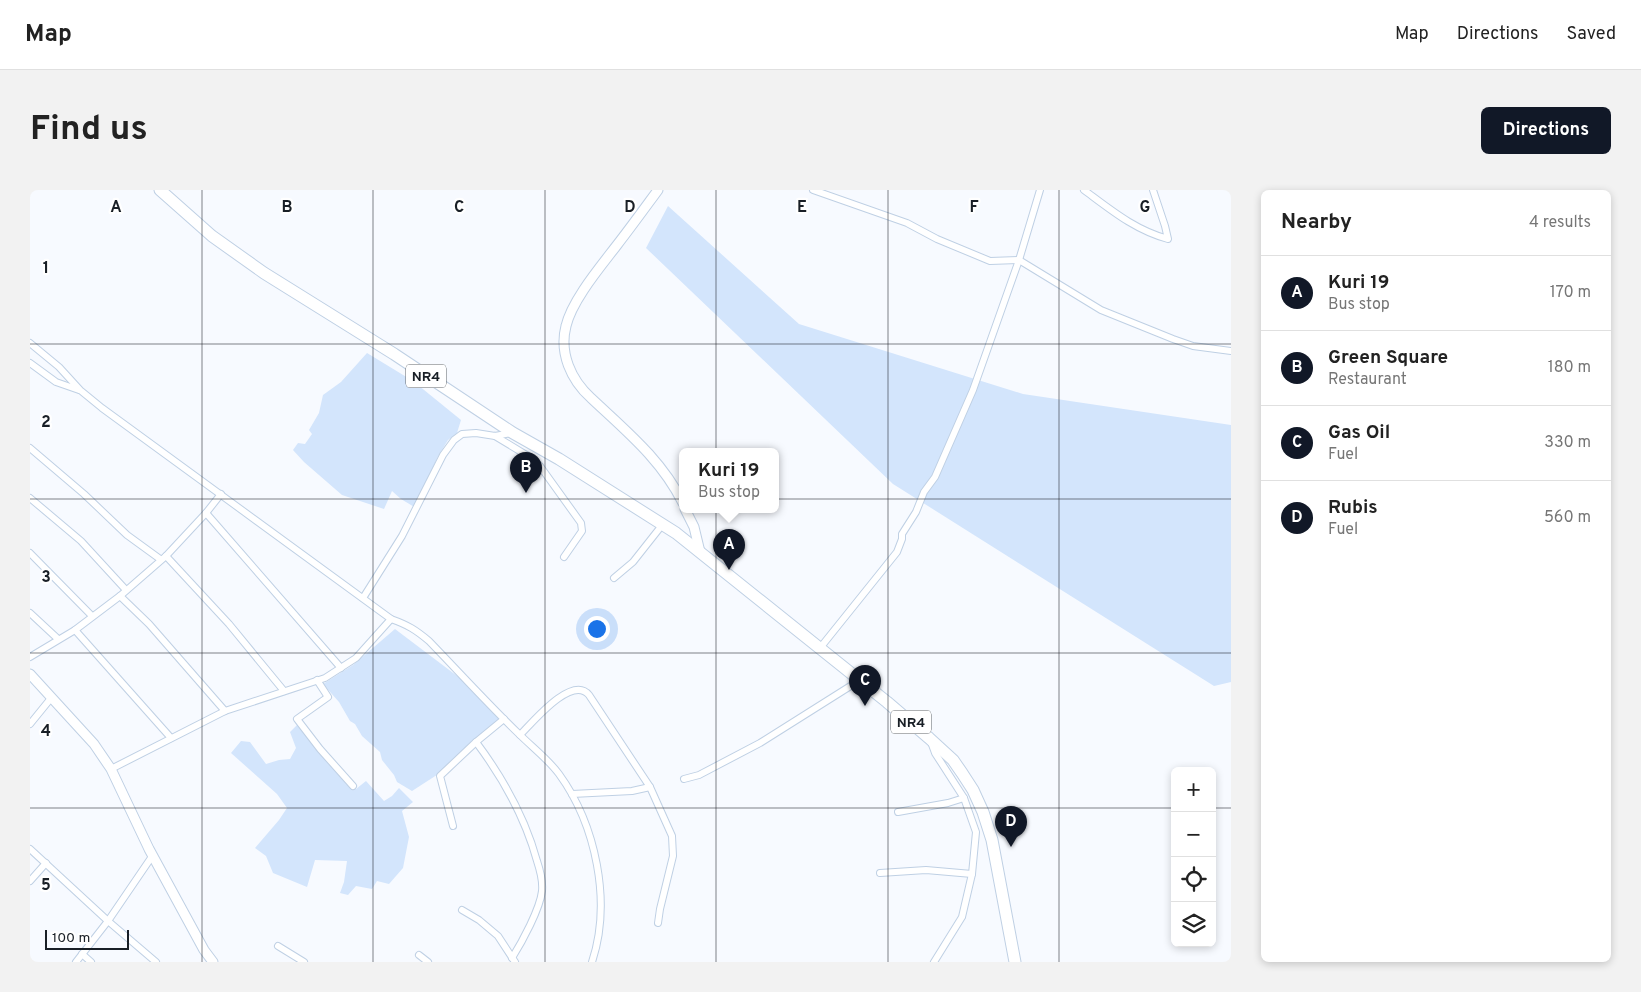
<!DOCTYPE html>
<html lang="en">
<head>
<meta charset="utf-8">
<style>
	body { margin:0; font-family:Overpass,sans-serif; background:#f2f2f2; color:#222 }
	.controls { position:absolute; right:15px; bottom:15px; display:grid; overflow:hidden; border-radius:8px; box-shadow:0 2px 8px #0003 }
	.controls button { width:45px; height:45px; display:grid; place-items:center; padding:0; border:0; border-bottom:1px solid #e0e0e0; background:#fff; color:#222; font:25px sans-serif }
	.scale { position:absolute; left:15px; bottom:12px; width:84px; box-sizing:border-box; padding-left:5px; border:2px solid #191f26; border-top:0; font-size:14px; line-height:18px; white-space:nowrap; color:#191f26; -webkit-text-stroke:4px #fff; paint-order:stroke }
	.you { position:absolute; left:566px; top:438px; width:18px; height:18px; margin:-12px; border:4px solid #fff; border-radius:50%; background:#1a73e8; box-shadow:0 0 0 8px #1a73e833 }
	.badge { display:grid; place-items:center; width:32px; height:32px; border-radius:50%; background:#111827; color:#fff; font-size:16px; font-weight:700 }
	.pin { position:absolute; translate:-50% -41px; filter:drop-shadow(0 1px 2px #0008) }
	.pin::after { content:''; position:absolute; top:26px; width:18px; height:15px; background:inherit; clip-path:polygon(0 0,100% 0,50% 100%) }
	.popup { position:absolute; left:649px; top:258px; width:100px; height:65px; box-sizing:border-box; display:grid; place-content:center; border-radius:8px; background:#fff; filter:drop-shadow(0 1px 4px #0005); font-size:16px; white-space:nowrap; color:#767676 }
	.popup b { font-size:19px; color:#222 }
	.popup::after { content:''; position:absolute; left:50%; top:100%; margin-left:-10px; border:10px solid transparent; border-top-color:#fff }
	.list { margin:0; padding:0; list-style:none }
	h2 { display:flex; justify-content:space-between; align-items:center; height:65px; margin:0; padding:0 20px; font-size:21px }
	h2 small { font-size:16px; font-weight:400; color:#767676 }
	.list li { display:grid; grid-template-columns:32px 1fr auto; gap:15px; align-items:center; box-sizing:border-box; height:75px; padding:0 20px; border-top:1px solid #e0e0e0 }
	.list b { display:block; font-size:19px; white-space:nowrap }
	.list p { margin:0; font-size:16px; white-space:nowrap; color:#767676 }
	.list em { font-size:16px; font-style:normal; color:#767676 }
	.icon { flex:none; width:28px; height:28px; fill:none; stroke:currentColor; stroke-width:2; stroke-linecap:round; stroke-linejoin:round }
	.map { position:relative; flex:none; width:1201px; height:772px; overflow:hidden; border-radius:8px }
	header { display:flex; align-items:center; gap:30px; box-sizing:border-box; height:70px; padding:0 25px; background:#fff; border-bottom:1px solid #e0e0e0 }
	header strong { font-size:24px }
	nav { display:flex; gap:28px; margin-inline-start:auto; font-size:18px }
	.intro { display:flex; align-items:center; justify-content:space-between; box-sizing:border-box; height:120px; padding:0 30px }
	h1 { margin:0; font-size:35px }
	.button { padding:12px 22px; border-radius:8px; background:#111827; color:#fff; font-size:18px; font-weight:700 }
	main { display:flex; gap:30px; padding:0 30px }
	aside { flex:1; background:#fff; border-radius:8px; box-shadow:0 2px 8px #0003 }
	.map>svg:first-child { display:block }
	.green { fill:#d3e5fc }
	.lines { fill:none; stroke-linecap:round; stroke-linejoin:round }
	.street-casing { stroke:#bfd0e4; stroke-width:8 }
	.secondary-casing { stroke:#bfd0e4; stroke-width:11 }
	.highway-casing { stroke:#bfd0e4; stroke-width:13 }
	.street { stroke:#fff; stroke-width:6 }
	.secondary { stroke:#fff; stroke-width:9 }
	.highway { stroke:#fff; stroke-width:11 }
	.grid { fill:none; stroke:#191f26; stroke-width:1; stroke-opacity:0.55 }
	.labels { text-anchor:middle; stroke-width:4.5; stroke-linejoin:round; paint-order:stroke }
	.shield { fill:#fff; stroke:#5e6267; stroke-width:1 }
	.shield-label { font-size:14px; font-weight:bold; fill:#191f26 }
	.grid-label { font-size:16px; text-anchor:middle; font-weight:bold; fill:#191f26; stroke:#fff; stroke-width:4.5; stroke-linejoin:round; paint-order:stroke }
</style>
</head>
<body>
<header>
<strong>Map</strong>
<nav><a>Map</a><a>Directions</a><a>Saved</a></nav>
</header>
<div class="intro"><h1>Find us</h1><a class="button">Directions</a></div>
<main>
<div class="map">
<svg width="1201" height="772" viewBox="0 0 1201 772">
	<rect width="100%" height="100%" fill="#f7faff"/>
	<g class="green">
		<path d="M638 16 769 134 993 204 1201 235V492L1184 496 863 294 616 58Z"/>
		<path d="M337 163 383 191 431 230 427 243 418 250 407 268 386 318 371 309 362 301 354 319 312 305 274 272 263 260 268 253 275 254 282 244 279 240 289 223 293 205 311 192Z"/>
		<path d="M365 439 443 498 468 524 466 526 470 530 460 536 413 581 382 601 367 592 364 585 352 570 350 562 332 546 325 534 320 531 309 512 293 494 323 475Z"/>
		<path d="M267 535 319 597 326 599 336 591 354 611 362 606 369 598 383 612 372 621 379 647 373 678 359 694 347 691 342 699 326 696 318 705 310 703 314 692 317 671 285 670 277 697 243 683 236 666 225 658 249 630 257 618 247 604 201 563 211 551 220 552 236 574 249 570 260 569 266 558 260 542Z"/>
	</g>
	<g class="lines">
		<defs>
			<g id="street">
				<path d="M783 0 877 33 907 49 960 71 989 70 1071 120 1143 149 1163 156 1201 161"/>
				<path d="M1054 0C1081 20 1105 40 1138 49L1135 36 1123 0"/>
				<path d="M0 153 29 177 50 200 72 218 361 429C378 435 386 440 399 451 429 482 458 514 489 544 502 557 518 569 529 584 566 635 582 712 562 772"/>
				<path d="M0 173 26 192 49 200"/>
				<path d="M465 246 498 266 510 276 551 333 552 341 534 367"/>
				<path d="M0 258 54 304 97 345 130 369"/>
				<path d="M0 308 51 351 96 400"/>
				<path d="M176 323 311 478"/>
				<path d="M0 363 62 426"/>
				<path d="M136 366 199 434 254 501"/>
				<path d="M584 388 603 372 633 334"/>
				<path d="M90 406 119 434 195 521"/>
				<path d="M333 408 372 346 413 265 424 250 432 244 446 243 465 246 481 243"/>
				<path d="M0 423 28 449"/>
				<path d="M45 440 141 548"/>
				<path d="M790 458 867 362 872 349V344L886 322 894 302 905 287 943 200 989 70 1010 0"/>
				<path d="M0 467 45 440 90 406 136 366 176 323 191 304"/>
				<path d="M287 490 298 507 267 529 290 559 323 596"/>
				<path d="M474 529 446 552C473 588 495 627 507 671 510 680 513 691 512 701 510 719 492 752 482 768"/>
				<path d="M0 534 22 507"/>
				<path d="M490 545C502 533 542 484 559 505L620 597 642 646 643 666 630 719 628 733"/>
				<path d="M901 552 905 563 934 608 946 642 942 684 932 727 904 772"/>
				<path d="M81 579 195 521 295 488 326 468 361 429"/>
				<path d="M654 589 669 585 730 553 830 490"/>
				<path d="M542 604 602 601 620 597"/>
				<path d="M868 622 918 613 934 608"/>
				<path d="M423 636 410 586 446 552"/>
				<path d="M0 659 78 731 126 772"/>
				<path d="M850 683 896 680 942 684"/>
				<path d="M0 691 16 673"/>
				<path d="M432 720 449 730 468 746 485 772"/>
				<path d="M248 756 274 772"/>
				<path d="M52 764 61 772"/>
				<path d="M389 765 398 772"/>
				<path d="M46 772 78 731 123 665"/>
			</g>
			<g id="secondary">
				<path d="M628 0C614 19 601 37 587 55 571 76 542 110 536 136 529 163 541 190 561 208 596 241 631 269 653 313"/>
				<path d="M655 319 664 337 670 362"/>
				<path d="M0 484 64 554 81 579 119 659 174 760 183 772"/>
			</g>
			<path id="highway" d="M130 0 182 46 234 83 364 164 483 243 529 269 646 343 857 512 899 548 923 570 932 583 943 600 953 622 962 650 985 772"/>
		</defs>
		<use href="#street" class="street-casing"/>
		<use href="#secondary" class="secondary-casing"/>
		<use href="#highway" class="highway-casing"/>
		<use href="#street" class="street"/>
		<use href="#secondary" class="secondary"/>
		<use href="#highway" class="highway"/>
	</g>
	<path class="grid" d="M172 0V772M343 0V772M515 0V772M686 0V772M858 0V772M1029 0V772M0 154H1201M0 309H1201M0 463H1201M0 618H1145M1182 618H1201"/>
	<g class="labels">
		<g class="shield">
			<rect x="376" y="174.5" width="40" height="23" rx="4"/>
			<rect x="861" y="520.5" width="40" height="23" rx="4"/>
		</g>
		<g class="shield-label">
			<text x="396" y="191">NR4</text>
			<text x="881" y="537">NR4</text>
		</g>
	</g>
	<g class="grid-label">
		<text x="86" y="22">A</text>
		<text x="257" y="22">B</text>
		<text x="429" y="22">C</text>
		<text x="600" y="22">D</text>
		<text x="772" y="22">E</text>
		<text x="944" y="22">F</text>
		<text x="1115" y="22">G</text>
		<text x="16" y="83">1</text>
		<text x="16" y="237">2</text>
		<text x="16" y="392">3</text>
		<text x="16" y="546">4</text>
		<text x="16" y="700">5</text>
	</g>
</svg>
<div class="controls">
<button>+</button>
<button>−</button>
<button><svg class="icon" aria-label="locate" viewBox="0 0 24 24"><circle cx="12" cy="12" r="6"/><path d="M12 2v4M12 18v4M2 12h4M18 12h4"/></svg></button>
<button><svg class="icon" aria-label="layers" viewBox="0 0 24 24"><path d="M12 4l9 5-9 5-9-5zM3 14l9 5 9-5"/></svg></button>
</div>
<div class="scale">100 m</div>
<div class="you"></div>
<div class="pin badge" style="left:699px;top:380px">A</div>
<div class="popup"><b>Kuri 19</b>Bus stop</div>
<div class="pin badge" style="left:496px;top:303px">B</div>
<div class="pin badge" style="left:835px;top:516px">C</div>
<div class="pin badge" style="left:981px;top:657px">D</div>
</div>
<aside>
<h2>Nearby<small>4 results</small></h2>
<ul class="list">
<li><span class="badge">A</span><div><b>Kuri 19</b><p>Bus stop</p></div><em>170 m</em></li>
<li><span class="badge">B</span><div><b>Green Square</b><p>Restaurant</p></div><em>180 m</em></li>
<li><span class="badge">C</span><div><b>Gas Oil</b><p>Fuel</p></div><em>330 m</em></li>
<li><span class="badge">D</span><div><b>Rubis</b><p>Fuel</p></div><em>560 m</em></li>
</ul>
</aside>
</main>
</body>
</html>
